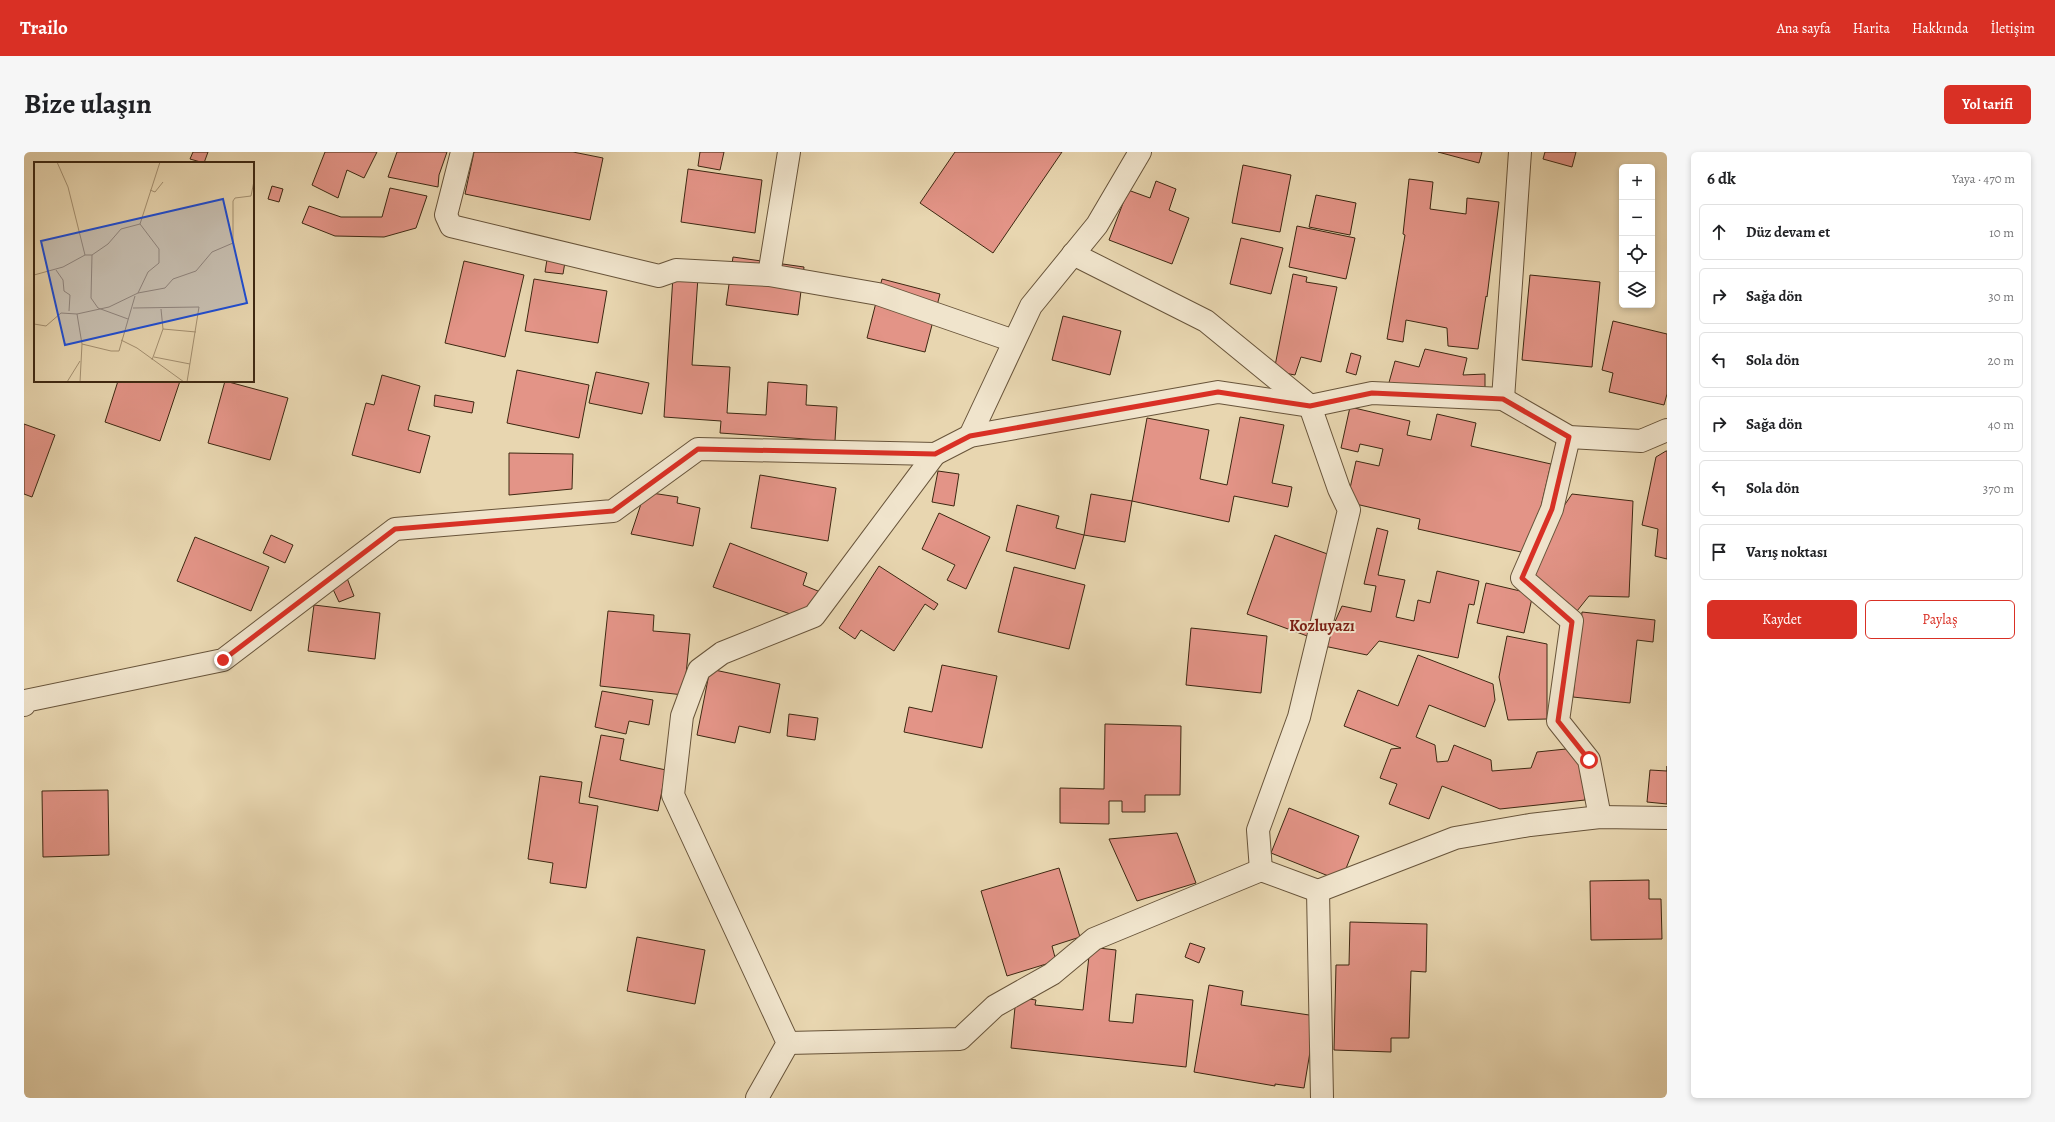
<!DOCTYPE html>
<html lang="tr">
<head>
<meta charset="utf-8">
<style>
	body { margin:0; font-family:Alegreya,serif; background:#f6f6f6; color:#202124 }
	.controls { position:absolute; right:12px; top:12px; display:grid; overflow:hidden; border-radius:6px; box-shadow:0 2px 6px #0003 }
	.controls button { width:36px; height:36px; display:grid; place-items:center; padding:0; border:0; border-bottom:1px solid #e0e0e0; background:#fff; color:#202124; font:20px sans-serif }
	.stop { position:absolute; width:12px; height:12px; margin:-9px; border:3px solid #d93025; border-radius:50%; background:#fff }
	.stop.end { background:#d93025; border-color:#fff; box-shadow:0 1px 4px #0008 }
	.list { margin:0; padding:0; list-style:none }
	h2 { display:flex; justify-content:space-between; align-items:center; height:52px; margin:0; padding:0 16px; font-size:17px }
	h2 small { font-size:13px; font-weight:400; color:#757577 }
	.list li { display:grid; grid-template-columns:26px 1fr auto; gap:12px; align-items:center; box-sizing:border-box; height:56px; margin:0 8px 8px; padding:0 8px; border:1px solid #e0e0e0; border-radius:6px }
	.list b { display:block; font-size:15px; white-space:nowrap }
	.list em { font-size:13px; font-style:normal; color:#757577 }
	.actions { display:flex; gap:8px; padding:12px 16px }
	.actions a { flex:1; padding:9px 0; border:1px solid #d93025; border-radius:6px; text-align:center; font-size:14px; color:#d93025 }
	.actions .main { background:#d93025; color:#fff }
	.icon { flex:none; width:22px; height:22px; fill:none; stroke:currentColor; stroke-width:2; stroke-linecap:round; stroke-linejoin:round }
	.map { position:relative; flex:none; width:1643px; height:946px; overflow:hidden; border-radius:6px }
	header { display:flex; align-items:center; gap:24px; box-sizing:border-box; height:56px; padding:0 20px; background:#d93025; color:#fff }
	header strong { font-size:19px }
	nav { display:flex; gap:22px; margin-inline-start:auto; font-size:14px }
	.intro { display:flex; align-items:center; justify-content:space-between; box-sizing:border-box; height:96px; padding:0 24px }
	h1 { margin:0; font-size:28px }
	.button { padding:10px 18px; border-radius:6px; background:#d93025; color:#fff; font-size:14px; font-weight:700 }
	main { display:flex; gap:24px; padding:0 24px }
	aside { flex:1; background:#fff; border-radius:6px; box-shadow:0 2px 6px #0003 }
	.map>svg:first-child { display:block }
	.building { fill:#e39487; stroke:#3e2812 }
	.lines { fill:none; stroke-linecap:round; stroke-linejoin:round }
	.minor-casing { stroke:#68543a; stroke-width:24 }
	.minor { stroke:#f0e4cc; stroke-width:22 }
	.route { stroke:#d93025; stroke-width:5 }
	.labels { text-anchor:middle; stroke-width:4; stroke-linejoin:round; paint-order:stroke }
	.quarter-label { font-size:16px; font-weight:bold; fill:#7a1f14; stroke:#f0e4cc }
	.inset-road { fill:none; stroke:#a49071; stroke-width:1 }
	.view { fill:#1d4ed8; fill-opacity:0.15; stroke:#1d4ed8; stroke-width:2 }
	.inset-edge { fill:none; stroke:#3e2812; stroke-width:2 }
</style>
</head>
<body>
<header>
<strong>Trailo</strong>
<nav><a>Ana sayfa</a><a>Harita</a><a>Hakkında</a><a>İletişim</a></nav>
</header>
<div class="intro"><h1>Bize ulaşın</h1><a class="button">Yol tarifi</a></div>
<main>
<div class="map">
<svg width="1643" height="946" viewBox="0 0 1643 946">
	<rect width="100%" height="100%" fill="#e8d6b0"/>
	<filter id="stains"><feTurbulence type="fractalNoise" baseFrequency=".005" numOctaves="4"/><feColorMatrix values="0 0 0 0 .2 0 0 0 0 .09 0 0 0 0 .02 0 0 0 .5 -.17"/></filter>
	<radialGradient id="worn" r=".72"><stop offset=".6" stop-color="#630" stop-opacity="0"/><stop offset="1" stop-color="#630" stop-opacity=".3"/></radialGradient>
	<g class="building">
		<path d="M169 0H184L180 11 166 7Z"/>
		<path d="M301 0H353L340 26 323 18 314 46 288 33Z"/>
		<path d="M373 0H423L415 23 414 35 364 25Z"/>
		<path d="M450 0H549L579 6 566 68 441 42Z"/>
		<path d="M676 0H700L696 18 674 14Z"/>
		<path d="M931 0H1038L969 101 896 51Z"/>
		<path d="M1414 0H1458L1455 11Z"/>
		<path d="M1521 0H1552L1548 15 1519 7Z"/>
		<path d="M1219 13 1267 23 1256 80 1208 71Z"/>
		<path d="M664 17 738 28 731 81 657 70Z"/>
		<path d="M1385 27 1409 30 1406 57 1442 62 1443 46 1475 50 1463 145 1462 144 1454 197 1424 194 1423 176 1382 168 1379 190 1363 187 1381 83 1379 82Z"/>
		<path d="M1132 29 1152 37 1145 58 1165 66 1148 112 1085 88 1104 38 1126 46Z"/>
		<path d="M248 34 259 37 255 50 244 47Z"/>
		<path d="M366 36 403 44 392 76 360 85 311 84 278 71 285 54 317 65H358Z"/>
		<path d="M1292 43 1332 51 1326 83 1285 75Z"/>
		<path d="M1273 74 1331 86 1322 127 1265 115Z"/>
		<path d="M1217 86 1259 96 1247 142 1206 132Z"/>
		<path d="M526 89 544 92 539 122 521 120Z"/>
		<path d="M709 105 780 115 774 163 702 153Z"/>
		<path d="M440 109 500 123 481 205 421 191Z"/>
		<path d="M1269 122 1283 125 1282 130 1313 135 1297 210 1277 205 1271 223 1250 219Z"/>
		<path d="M1506 123 1576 130 1568 215 1498 208Z"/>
		<path d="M649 124 674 125 668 213 706 215 703 261 742 263 744 230 783 233 782 253 813 255 811 289 696 281 697 269 640 265Z"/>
		<path d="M510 127 583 139 574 191 501 179Z"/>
		<path d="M858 127 916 142 901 200 843 186Z"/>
		<path d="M1039 164 1097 179 1086 223 1028 208Z"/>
		<path d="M1589 169 1643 182V242L1640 253 1585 240 1589 221 1578 218Z"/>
		<path d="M1401 197 1443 206 1439 223 1461 222V243L1364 234 1371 209 1395 215Z"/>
		<path d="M1327 201 1337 204 1332 223 1322 220Z"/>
		<path d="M493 218 565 233 555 286 483 271Z"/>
		<path d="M572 220 625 231 618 262 565 251Z"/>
		<path d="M358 223 396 234 384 278 406 284 396 321 328 303 342 251 350 253Z"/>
		<path d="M94 229H156L136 289 81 270Z"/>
		<path d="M201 229 264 246 246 308 184 291Z"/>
		<path d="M411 243 450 250 448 261 410 254Z"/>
		<path d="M1326 255 1386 269 1383 283 1407 288 1413 262 1452 271 1447 294 1527 312 1506 402 1394 377 1396 367 1323 350 1332 309 1355 314 1359 297 1336 292 1334 300 1317 296Z"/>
		<path d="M1216 265 1260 273 1248 331 1268 335 1264 355 1210 344 1205 370 1108 349 1123 266 1185 278 1176 327 1203 333Z"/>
		<path d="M0 272 31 283 8 345 0 342Z"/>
		<path d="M1642 299H1643V407L1631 404 1634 377 1618 373 1632 305Z"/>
		<path d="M485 301 549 302 548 337 485 343Z"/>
		<path d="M914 319 935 322 930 354 908 350Z"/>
		<path d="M736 323 812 336 804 389 727 376Z"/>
		<path d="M621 340 654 345 653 351 676 356 669 394 607 382Z"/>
		<path d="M1067 342 1108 349 1101 390 1060 383Z"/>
		<path d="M1548 342 1609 349 1605 445 1565 444 1553 459 1501 424 1517 388Z"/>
		<path d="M993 353 1035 364 1032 376 1060 383 1051 417 982 399Z"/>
		<path d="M915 361 966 385 942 437 923 428 931 413 898 397Z"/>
		<path d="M1353 376 1364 379 1354 423 1381 428 1372 465 1390 469 1394 448 1406 451 1413 419 1455 429 1450 453 1445 452 1434 506 1355 489 1343 503 1300 494 1318 454 1347 460 1352 434 1340 432Z"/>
		<path d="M247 383 269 393 261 411 239 401Z"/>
		<path d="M1251 383 1309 404 1286 485 1223 462Z"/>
		<path d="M171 385 245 415 227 459 153 429Z"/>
		<path d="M706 391 783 421 779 433 804 443 772 464 689 435Z"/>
		<path d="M855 414 914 452 910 458 901 452 870 499 837 478 831 487 815 476Z"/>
		<path d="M990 415 1061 433 1045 497 974 480Z"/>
		<path d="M323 426 330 444 315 450 307 433Z"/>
		<path d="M1462 431 1509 442 1500 481 1453 471Z"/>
		<path d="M290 453 356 461 351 507 284 499Z"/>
		<path d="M584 459 630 463 629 479 666 482 660 543 576 534Z"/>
		<path d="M1558 460 1631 468 1629 490 1613 488 1606 551 1549 545Z"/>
		<path d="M1167 476 1243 484 1237 541 1162 533Z"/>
		<path d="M1483 484 1523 492V567L1484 568 1475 525Z"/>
		<path d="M1394 503 1469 532 1471 548 1461 575 1405 553 1392 585 1411 593 1413 610 1424 609 1430 593 1467 608 1468 619 1507 616 1513 600 1542 597 1556 603 1561 648 1476 657 1418 634 1405 667 1365 652 1373 632 1356 626 1367 597 1377 596 1320 574 1334 538 1374 554Z"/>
		<path d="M918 513 973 524 958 596 880 580 885 555 908 560Z"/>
		<path d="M686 517 756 532 746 581 715 574 711 591 673 583Z"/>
		<path d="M578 539 629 548 625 573 605 569 602 582 571 575Z"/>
		<path d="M765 562 794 566 791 588 763 584Z"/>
		<path d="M1081 572 1157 574 1156 643H1121V660H1098V649H1085V672L1036 671V636L1080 637Z"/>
		<path d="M577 583 600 587 596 608 642 618 634 659 565 645Z"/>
		<path d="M1643 614V652L1623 650 1626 618 1643 619Z"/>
		<path d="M516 624 558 630 555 651 574 654 562 736 526 731 529 711 504 707Z"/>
		<path d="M84 638 85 703 19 705 18 639Z"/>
		<path d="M1265 656 1335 684 1317 729 1247 701Z"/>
		<path d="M1153 681 1172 731 1113 749 1085 687Z"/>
		<path d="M1035 716 1056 785 1028 794 1032 809 983 824 957 739Z"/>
		<path d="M1625 728V747H1637L1638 787 1567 788 1566 729Z"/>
		<path d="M1326 770 1403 772 1402 820 1387 819 1385 886H1367V900L1310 898 1312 813H1325Z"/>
		<path d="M613 785 681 798 671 852 603 839Z"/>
		<path d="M1166 791 1181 796 1175 811 1161 805Z"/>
		<path d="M1066 795 1092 798 1085 869 1109 871 1112 842 1169 848 1162 915 987 896 992 845 1012 848 1011 853 1059 858Z"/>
		<path d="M1185 833 1219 839 1217 853 1292 864 1280 936 1251 932V934L1170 920Z"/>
	</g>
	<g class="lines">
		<defs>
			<g id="minor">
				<path d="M438 0 422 63 427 74 635 124 652 118 745 123 854 142 990 189"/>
				<path d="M1049 102 1182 169 1286 254 1315 337 1325 358 1275 565 1234 678 1237 718"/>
				<path d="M745 123 765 0"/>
				<path d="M1479 247 1496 0"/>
				<path d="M946 284 1007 154 1073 73 1116 0"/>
				<path d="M1545 285 1528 357 1498 426 1548 469 1534 569 1565 608 1576 665"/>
				<path d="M0 553 1 549 199 508 371 377 589 359 674 297 911 302 946 284 1194 240 1286 254 1348 241 1479 247 1545 285 1617 289 1643 278"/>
				<path d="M1294 739 1298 946"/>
				<path d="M764 891 936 887 971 854 1028 822 1070 787 1237 718 1294 739 1431 686 1506 673 1576 665 1643 666"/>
				<path d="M733 946 764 891 649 643 658 564 675 518 698 501 790 464 911 302"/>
			</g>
		</defs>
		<use href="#minor" class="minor-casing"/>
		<use href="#minor" class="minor"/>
	</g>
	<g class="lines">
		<path class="route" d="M199 508 371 377 589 359 674 297 911 302 946 284 1194 240 1286 254 1348 241 1479 247 1545 285 1528 357 1498 426 1548 470 1534 569 1565 608"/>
	</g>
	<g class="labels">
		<g class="quarter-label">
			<text x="1298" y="479">Kozluyazı</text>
		</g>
	</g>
	<g transform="translate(10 10)">
		<rect width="220" height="220" fill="#e8d6b0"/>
		<path class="inset-road" d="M23 0 34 25 51 93M116 28 121 30 129 20M58 93 57 136 64 146 94 157M22 108 29 118 30 129 36 133 35 149M0 113 29 105 51 93H58L74 82 87 67 106 62M104 131 114 110 125 101V87L106 62 126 0M99 146 165 145 153 220M43 152 48 182 46 220M0 162 12 164 27 151 43 152 75 145 104 131 131 126 139 117 162 109 178 90 199 81V39L201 36 217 34 220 19M129 167 162 170M87 178 103 186 150 220M48 182 77 189H85L101 134M120 195 156 202M118 198 129 167 127 147M33 220 46 199"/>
		<path class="view" d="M189 37 213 141 31 183 7 79Z"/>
		<rect width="220" height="220" class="inset-edge"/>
	</g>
	<rect width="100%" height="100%" filter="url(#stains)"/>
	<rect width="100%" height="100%" fill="url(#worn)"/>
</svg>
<div class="controls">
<button>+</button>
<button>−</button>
<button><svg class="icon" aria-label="locate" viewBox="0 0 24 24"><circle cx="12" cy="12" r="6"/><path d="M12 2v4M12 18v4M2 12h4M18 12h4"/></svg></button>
<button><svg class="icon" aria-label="layers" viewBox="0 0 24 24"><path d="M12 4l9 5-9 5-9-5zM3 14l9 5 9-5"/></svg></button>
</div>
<div class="stop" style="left:1565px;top:608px"></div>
<div class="stop end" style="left:199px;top:508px"></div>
</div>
<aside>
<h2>6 dk<small>Yaya · 470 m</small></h2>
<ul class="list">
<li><svg class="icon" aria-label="ahead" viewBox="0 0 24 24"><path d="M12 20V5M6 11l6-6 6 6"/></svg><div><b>Düz devam et</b></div><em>10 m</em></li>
<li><svg class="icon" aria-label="right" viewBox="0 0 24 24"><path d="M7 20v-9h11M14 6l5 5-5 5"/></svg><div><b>Sağa dön</b></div><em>30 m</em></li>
<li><svg class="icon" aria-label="left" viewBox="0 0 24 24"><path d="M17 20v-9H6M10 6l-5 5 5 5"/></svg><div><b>Sola dön</b></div><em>20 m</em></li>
<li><svg class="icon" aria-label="right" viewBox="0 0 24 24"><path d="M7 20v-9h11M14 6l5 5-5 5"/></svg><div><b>Sağa dön</b></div><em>40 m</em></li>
<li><svg class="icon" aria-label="left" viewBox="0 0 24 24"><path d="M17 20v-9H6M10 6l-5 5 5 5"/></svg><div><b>Sola dön</b></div><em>370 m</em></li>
<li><svg class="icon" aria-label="arrive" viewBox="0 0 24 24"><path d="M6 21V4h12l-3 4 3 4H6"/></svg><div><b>Varış noktası</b></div></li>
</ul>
<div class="actions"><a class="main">Kaydet</a><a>Paylaş</a></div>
</aside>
</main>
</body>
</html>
